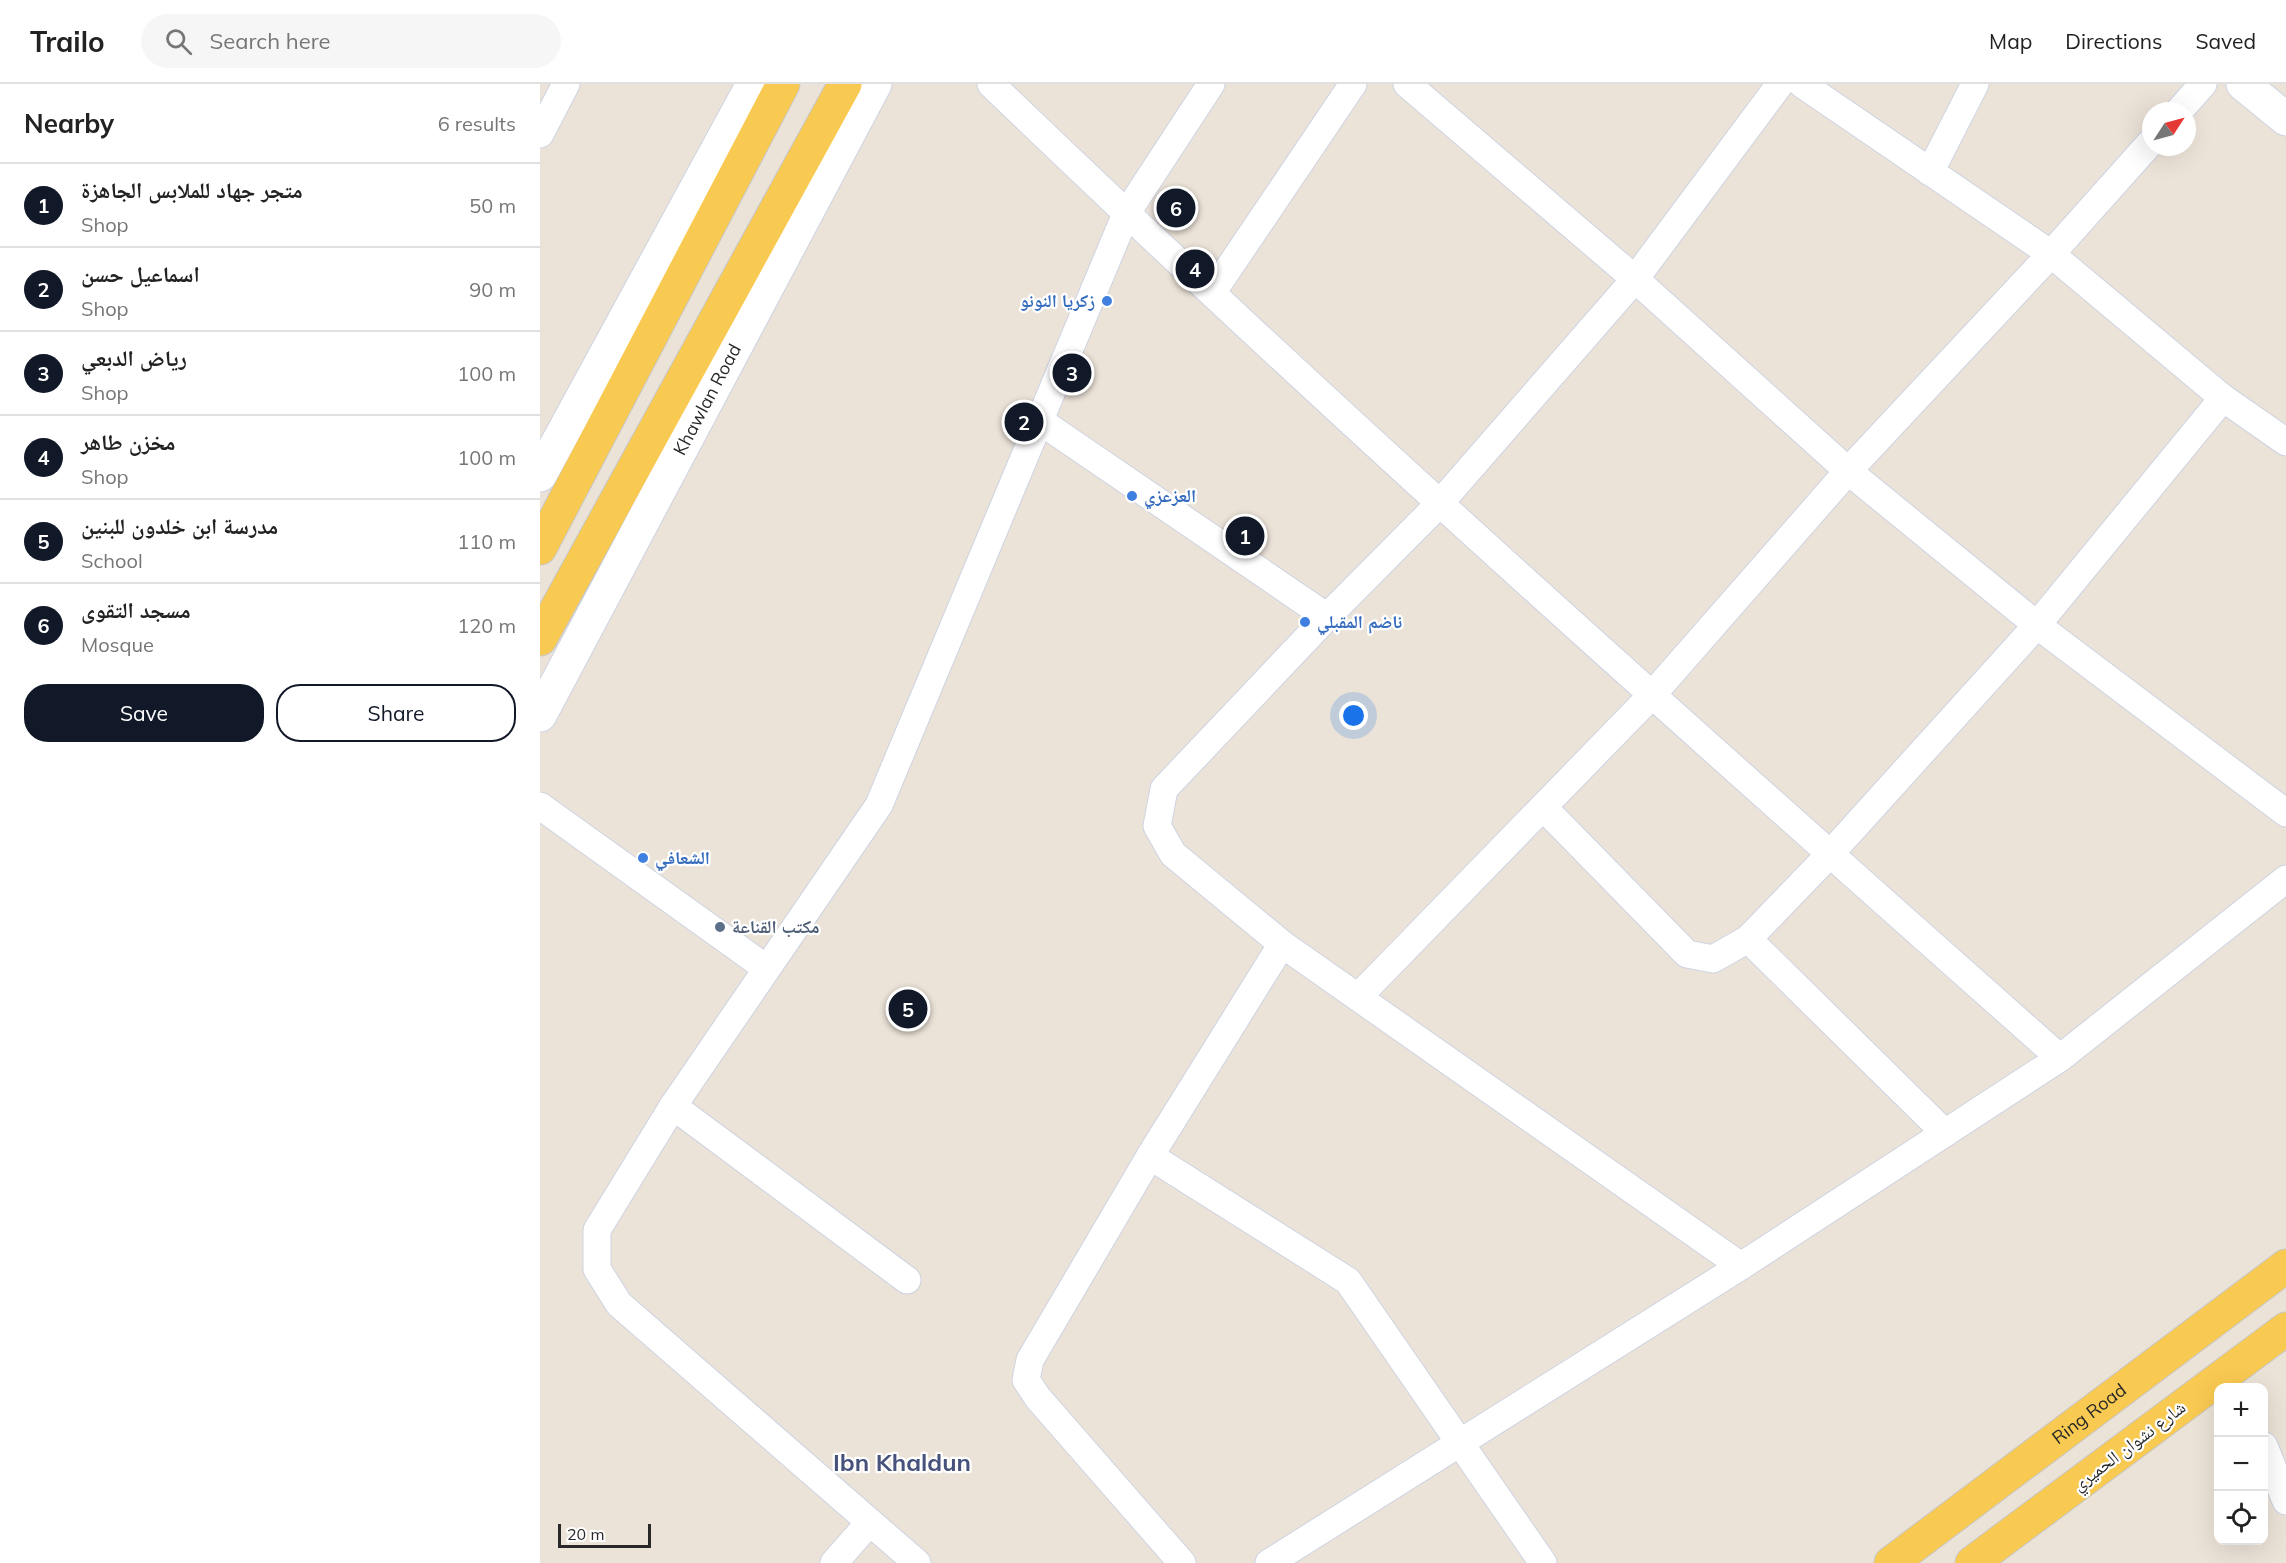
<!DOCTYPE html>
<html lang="en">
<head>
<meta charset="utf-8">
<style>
	body { margin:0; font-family:Mulish,"Noto Naskh Arabic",sans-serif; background:#f6f6f6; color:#222 }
	.controls { position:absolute; right:18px; bottom:18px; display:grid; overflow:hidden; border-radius:12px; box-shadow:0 6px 24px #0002 }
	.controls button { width:54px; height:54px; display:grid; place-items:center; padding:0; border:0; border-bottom:2px solid #e0e0e0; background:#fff; color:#222; font:30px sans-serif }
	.compass { position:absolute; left:1602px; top:18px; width:54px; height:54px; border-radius:50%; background:#fff; box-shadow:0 6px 24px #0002; rotate:54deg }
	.scale { position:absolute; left:18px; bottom:15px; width:93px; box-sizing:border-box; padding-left:6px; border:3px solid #282828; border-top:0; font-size:16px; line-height:21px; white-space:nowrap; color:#282828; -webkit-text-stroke:4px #fff; paint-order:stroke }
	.you { position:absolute; left:814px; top:632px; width:21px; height:21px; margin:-15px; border:4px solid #fff; border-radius:50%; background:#1a73e8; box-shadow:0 0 0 9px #1a73e833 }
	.badge { display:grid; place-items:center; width:39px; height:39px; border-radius:50%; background:#111827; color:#fff; font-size:20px; font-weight:700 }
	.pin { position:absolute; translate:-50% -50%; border:3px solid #fff; box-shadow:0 2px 6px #0006 }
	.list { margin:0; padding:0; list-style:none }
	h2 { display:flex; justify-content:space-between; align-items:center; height:78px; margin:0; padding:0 24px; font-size:26px }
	h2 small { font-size:20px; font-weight:400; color:#767676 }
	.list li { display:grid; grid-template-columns:39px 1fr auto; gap:18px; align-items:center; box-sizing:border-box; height:84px; padding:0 24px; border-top:2px solid #e0e0e0 }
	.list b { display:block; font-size:22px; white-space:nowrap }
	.list p { margin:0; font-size:20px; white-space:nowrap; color:#767676 }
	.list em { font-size:20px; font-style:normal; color:#767676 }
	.actions { display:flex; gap:12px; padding:18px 24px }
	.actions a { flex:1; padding:14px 0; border:2px solid #111827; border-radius:24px; text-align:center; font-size:21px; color:#111827 }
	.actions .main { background:#111827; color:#fff }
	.icon { flex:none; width:33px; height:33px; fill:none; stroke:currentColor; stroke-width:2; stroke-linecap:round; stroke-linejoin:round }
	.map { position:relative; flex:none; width:1746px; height:1479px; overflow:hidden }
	header { display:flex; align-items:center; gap:36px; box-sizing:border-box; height:84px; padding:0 30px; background:#fff; border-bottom:2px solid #e0e0e0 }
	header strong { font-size:28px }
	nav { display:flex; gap:33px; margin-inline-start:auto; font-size:21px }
	.search { width:420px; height:54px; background:#f6f6f6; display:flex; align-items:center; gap:15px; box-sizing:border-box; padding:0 21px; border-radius:33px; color:#767676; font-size:22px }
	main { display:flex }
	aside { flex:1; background:#fff }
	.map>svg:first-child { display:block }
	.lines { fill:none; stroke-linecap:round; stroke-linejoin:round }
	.minor-casing { stroke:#ced3e2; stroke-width:29 }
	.tertiary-casing { stroke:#ced3e2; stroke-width:35 }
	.secondary-casing { stroke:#ced3e2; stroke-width:35 }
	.primary-casing { stroke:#c7c7c7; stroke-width:35 }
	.minor { stroke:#fff; stroke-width:27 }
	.tertiary { stroke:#fff; stroke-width:33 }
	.secondary { stroke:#fff; stroke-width:33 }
	.primary { stroke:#f9ca51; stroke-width:33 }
	.shop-dot { fill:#3f7fe0; stroke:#fff; stroke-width:2 }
	.service-dot { fill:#5c6f8a; stroke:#fff; stroke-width:2 }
	.labels { text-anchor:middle; stroke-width:4.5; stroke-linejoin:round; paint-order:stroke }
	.shop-label { font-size:18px; font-weight:bold; fill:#366cbe; stroke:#fff; text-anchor:start }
	.street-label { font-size:18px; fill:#282828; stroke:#fff }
	.service-label { font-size:18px; font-weight:bold; fill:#4e5e75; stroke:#fff; text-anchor:start }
	.district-label { font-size:24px; font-weight:bold; fill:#46527b; stroke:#fff }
</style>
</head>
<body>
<header>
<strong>Trailo</strong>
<div class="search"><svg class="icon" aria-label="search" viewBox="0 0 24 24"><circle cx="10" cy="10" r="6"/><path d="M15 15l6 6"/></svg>Search here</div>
<nav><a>Map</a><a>Directions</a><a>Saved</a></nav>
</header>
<main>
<aside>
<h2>Nearby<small>6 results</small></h2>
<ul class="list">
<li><span class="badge">1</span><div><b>متجر جهاد للملابس الجاهزة</b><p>Shop</p></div><em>50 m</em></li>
<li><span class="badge">2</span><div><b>اسماعيل حسن</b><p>Shop</p></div><em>90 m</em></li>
<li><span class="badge">3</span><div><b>رياض الدبعي</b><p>Shop</p></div><em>100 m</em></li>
<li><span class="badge">4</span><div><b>مخزن طاهر</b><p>Shop</p></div><em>100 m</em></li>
<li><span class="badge">5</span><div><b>مدرسة ابن خلدون للبنين</b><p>School</p></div><em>110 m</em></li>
<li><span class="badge">6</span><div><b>مسجد التقوى</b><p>Mosque</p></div><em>120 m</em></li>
</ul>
<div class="actions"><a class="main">Save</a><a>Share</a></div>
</aside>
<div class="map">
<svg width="1746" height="1479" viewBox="0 0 1746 1479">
	<rect width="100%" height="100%" fill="#ece3d8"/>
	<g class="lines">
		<defs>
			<g id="minor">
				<path d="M451 0C798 334 1159 654 1520 974"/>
				<path d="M867 0 1095 195 1308 387 1497 541 1746 729"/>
				<path d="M1262 0 1511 170 1683 314 1746 358"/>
				<path d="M1639 27 1663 0"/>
				<path d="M0 50 26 0"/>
				<path d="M1390 88 1435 0"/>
				<path d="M672 209 813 0"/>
				<path d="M500 337 787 533"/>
				<path d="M0 722 226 884"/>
				<path d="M1004 724 1147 870 1173 875 1208 855 1290 770 1497 541 1683 314"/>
				<path d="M1208 855 1405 1049"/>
				<path d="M818 913 1112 611 1308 387 1511 170 1611 58"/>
				<path d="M133 1022 367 1196"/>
				<path d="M610 1072 808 1197 1003 1479"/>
				<path d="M1201 1182 742 860 633 770 617 742 624 705 787 533 900 419 1095 195 1240 0"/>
				<path d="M1724 1362 1746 1417"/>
				<path d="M294 1479 329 1439"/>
				<path d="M377 1479 79 1220 57 1185V1146L133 1022 339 721 586 130 671 0"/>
				<path d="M642 1479 498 1314 486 1296 490 1276 610 1072 742 860"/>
				<path d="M729 1479 1201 1182 1520 974 1746 795"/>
			</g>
			<path id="tertiary" d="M1703 0 1746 35"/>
			<g id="secondary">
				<path d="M0 391 213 0"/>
				<path id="s1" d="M0 631 335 0"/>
			</g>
			<g id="primary">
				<path d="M0 464 243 0"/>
				<path d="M0 555 305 0"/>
				<path id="s2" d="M1351 1479 1746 1182"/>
				<path d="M1432 1479 1746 1245"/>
			</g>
		</defs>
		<use href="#minor" class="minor-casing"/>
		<use href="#tertiary" class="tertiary-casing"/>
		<use href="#secondary" class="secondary-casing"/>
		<use href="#primary" class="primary-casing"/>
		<use href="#minor" class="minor"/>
		<use href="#tertiary" class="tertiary"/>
		<use href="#secondary" class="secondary"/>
		<use href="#primary" class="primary"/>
	</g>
	<g class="shop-dot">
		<circle cx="567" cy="217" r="6"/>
		<circle cx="592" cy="412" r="6"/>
		<circle cx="765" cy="538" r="6"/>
		<circle cx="103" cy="774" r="6"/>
	</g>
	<circle class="service-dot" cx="180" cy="843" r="6"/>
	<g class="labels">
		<g class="shop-label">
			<text x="555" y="223" text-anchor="end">زكريا النونو</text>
			<text x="604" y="418">العزعزي</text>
			<text x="777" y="544">ناضم المقبلي</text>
			<text x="115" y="780">الشعافي</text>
		</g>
		<g class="street-label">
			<text dy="6" stroke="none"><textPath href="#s1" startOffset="357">Khawlan Road</textPath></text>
			<text dy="6" stroke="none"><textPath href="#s2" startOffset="248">Ring Road</textPath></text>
			<text transform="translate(1589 1362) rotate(-37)" y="6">شارع نشوان الحميري</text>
		</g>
		<g class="service-label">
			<text x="192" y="849">مكتب القناعة</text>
		</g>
		<g class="district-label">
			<text x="362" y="1387">Ibn Khaldun</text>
		</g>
	</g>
</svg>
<div class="controls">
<button>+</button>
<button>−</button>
<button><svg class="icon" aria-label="locate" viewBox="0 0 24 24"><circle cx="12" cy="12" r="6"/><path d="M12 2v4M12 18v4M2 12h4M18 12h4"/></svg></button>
</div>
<svg class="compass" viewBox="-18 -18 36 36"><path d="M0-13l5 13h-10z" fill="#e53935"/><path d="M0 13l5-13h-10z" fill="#767676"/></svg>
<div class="scale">20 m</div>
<div class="you"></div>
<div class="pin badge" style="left:705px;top:452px">1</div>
<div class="pin badge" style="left:484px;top:338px">2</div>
<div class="pin badge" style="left:532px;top:289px">3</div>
<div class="pin badge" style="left:655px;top:185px">4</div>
<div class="pin badge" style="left:368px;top:925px">5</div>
<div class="pin badge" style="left:636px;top:124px">6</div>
</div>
</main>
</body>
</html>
